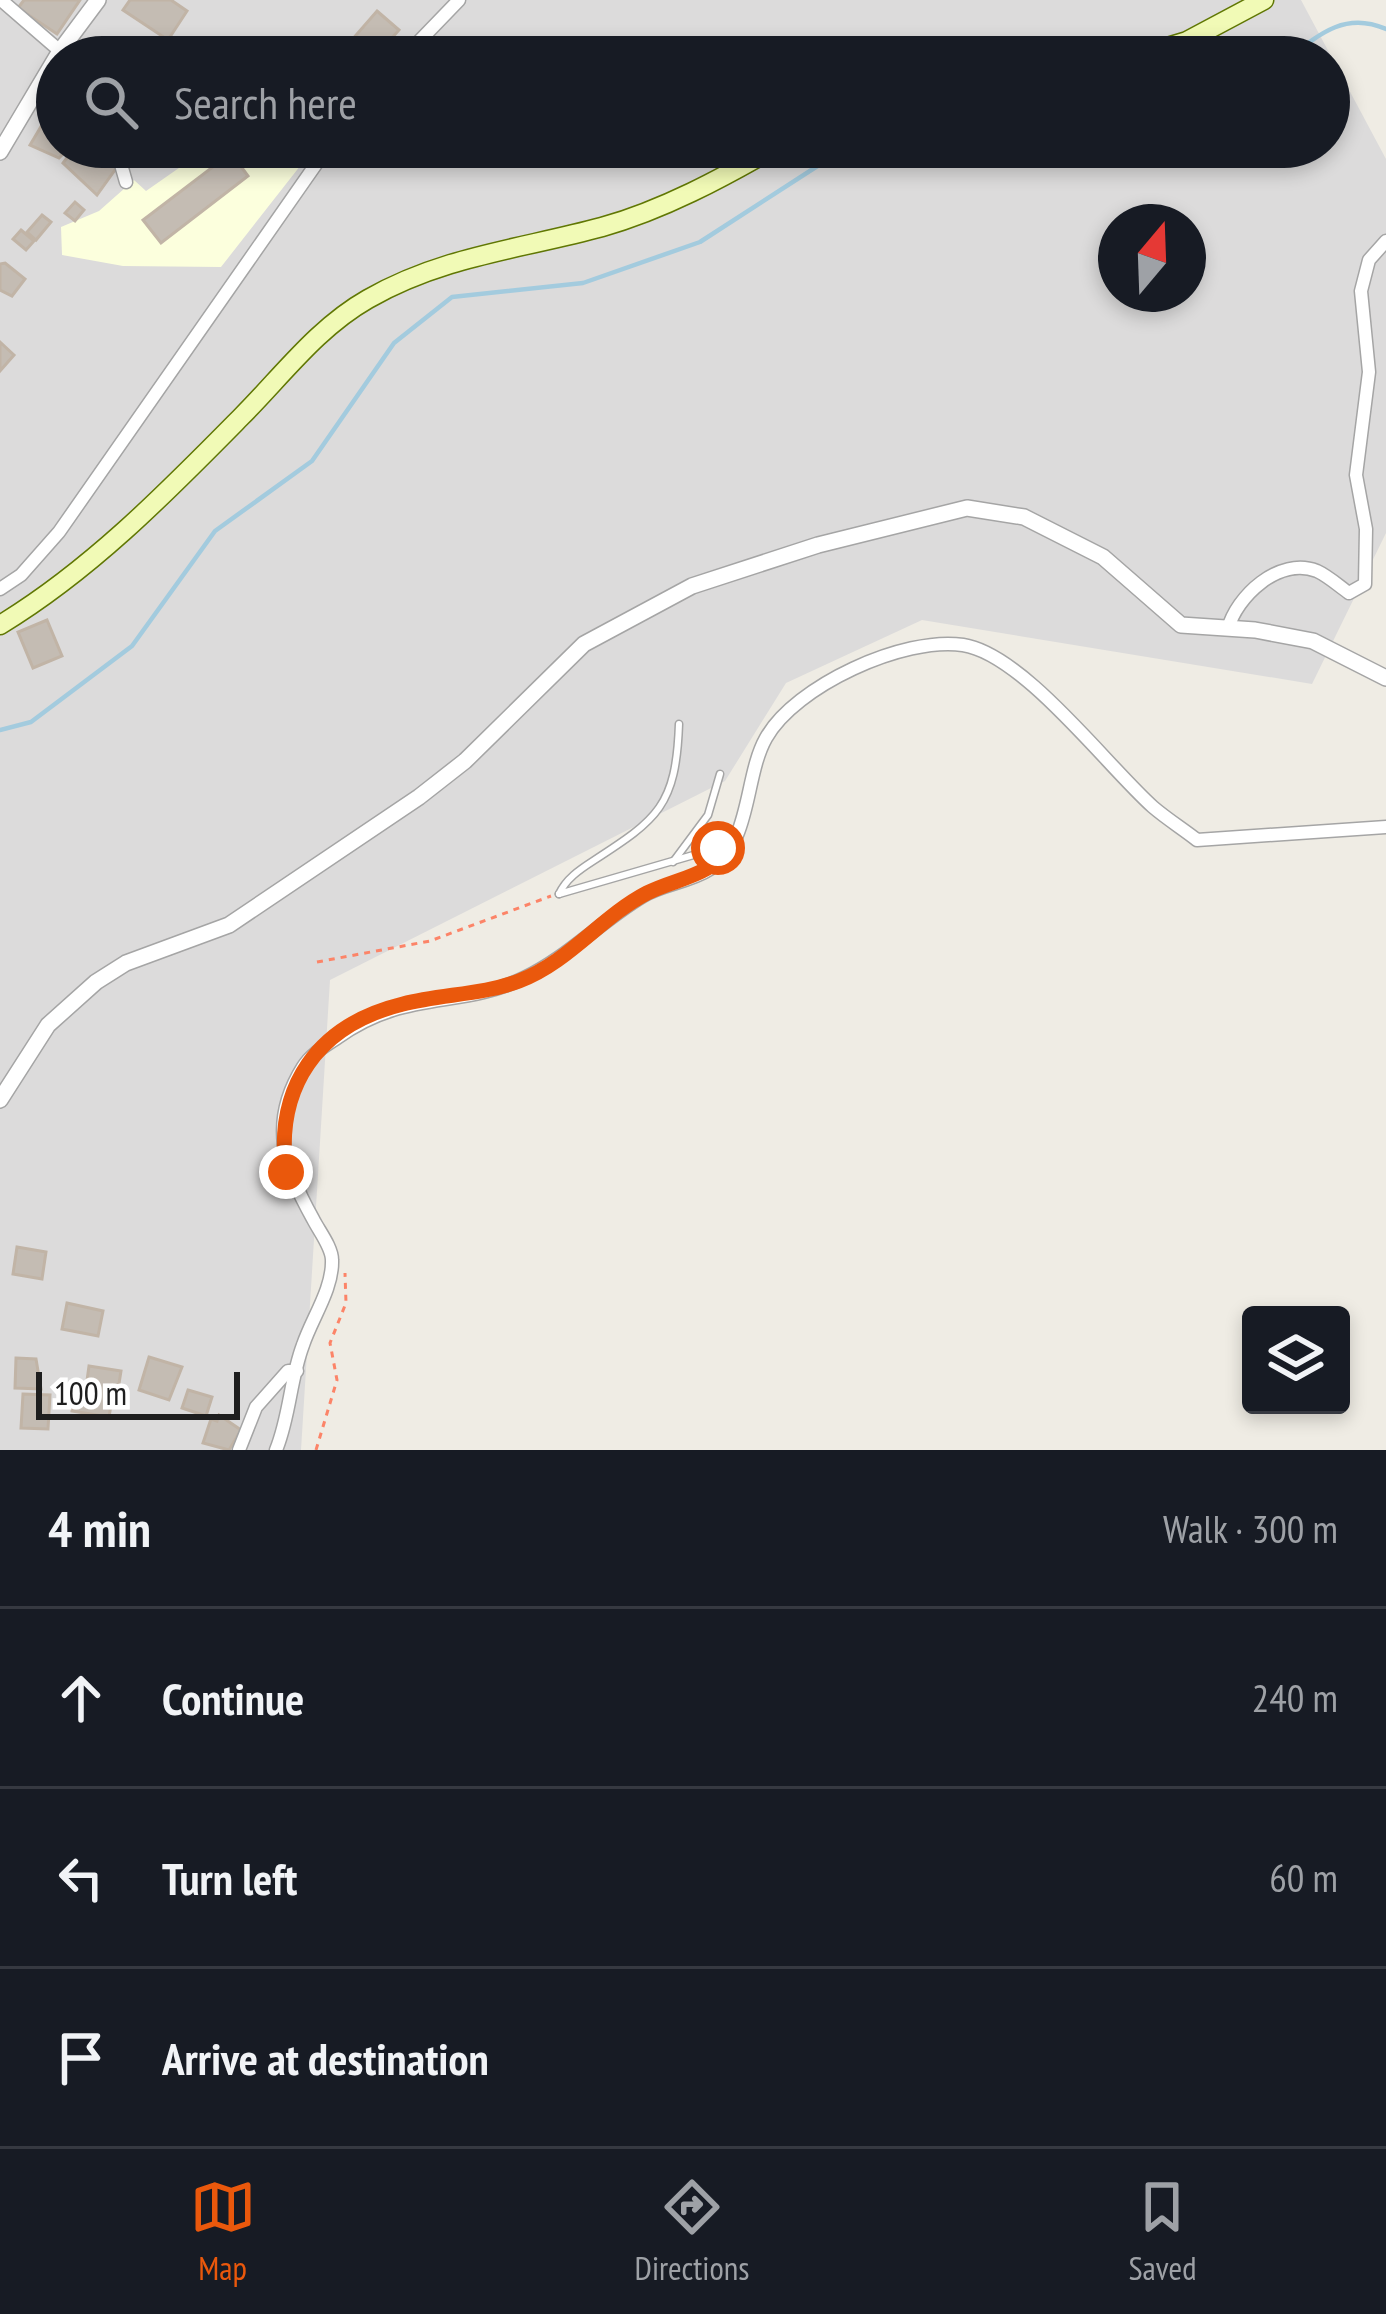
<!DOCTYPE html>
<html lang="en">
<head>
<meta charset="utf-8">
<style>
	body { margin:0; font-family:"PT Sans Narrow",sans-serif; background:#20242c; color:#f1f3f6 }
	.controls { position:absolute; right:36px; bottom:36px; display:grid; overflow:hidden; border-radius:12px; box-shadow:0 6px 18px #0003 }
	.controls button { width:108px; height:108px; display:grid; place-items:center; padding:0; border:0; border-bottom:3px solid #363941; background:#171b24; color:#f1f3f6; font:60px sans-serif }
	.compass { position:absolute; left:1098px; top:204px; width:108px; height:108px; border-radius:50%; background:#171b24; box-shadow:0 6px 18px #0003; rotate:19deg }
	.scale { position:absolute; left:36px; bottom:30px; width:204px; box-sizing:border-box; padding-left:12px; border:6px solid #1e1e1e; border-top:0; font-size:33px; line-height:42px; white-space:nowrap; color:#1e1e1e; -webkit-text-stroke:9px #fff; paint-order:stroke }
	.stop { position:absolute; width:36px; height:36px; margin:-27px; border:9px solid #ea580c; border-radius:50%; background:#fff }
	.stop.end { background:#ea580c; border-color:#fff; box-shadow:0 3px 12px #0008 }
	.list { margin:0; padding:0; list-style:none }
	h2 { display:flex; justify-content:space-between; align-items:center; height:156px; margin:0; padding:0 48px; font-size:51px }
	h2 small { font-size:39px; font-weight:400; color:#9ea1a6 }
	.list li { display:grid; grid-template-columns:78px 1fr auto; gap:36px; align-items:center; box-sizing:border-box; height:180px; padding:0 48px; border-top:3px solid #363941 }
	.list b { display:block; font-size:45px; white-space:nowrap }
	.list em { font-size:39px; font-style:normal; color:#9ea1a6 }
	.icon { flex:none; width:66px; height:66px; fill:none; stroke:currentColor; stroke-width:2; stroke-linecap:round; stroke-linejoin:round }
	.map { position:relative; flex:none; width:1386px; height:1450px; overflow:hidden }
	.search { position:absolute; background:#171b24; box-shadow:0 6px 18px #0003; left:36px; right:36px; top:36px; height:132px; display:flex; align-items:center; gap:30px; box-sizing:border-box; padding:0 42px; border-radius:66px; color:#9ea1a6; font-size:45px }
	.sheet { height:696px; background:#171b24 }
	nav { display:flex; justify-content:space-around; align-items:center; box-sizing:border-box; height:168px; border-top:3px solid #363941; background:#171b24; font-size:33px; color:#9ea1a6 }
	nav a { display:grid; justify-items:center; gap:6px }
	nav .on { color:#ea580c }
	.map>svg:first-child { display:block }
	.residential { fill:#dcdbdb; fill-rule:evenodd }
	.education { fill:#fcffdd }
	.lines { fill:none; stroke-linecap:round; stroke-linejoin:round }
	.stream { stroke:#a3cbde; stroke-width:4.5 }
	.building { fill:#c4bcb3; stroke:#c1b4a6; stroke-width:3 }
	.service-casing { stroke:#a5a5a5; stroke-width:9 }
	.minor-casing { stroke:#a5a5a5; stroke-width:15 }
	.tertiary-casing { stroke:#a5a5a5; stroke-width:18 }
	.secondary-casing { stroke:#607703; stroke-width:21 }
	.path { stroke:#fc8468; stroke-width:3; stroke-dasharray:6 6; stroke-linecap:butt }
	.service { stroke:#fff; stroke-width:6 }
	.minor { stroke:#fff; stroke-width:12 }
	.tertiary { stroke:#fff; stroke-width:15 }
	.secondary { stroke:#f1fab6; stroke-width:18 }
	.route { stroke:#ea580c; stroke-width:15 }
</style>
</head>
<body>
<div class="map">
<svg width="1386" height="1450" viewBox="0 0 1386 1450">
	<rect width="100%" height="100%" fill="#efece4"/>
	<path class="residential" d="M0 0H1301L1386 159V533L1312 684 922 620 786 683 725 781 330 980 301 1450H0ZM57 57H1329V147H57ZM1116 222H1188V294H1116Z"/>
	<path class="education" d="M209 147H315L221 267 123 266 62 255 61 227 99 211 134 180 146 191Z"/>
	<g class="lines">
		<g class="stream">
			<path d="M1291 57C1321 32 1347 12 1386 29"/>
			<path d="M0 730 31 722 132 646 215 531 312 461 394 343 452 297 583 283 700 242 847 147"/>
		</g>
	</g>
	<g class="building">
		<path d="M24 0H80L57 34 18 8Z"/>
		<path d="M130 0H171L187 11 168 40 123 10Z"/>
		<path d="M377 11 399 30 375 57H337Z"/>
		<path d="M79 42 101 57H69Z"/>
		<path d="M52 108 57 111V147H70L59 158 30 145Z"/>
		<path d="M75 147H108L117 167 97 195 63 163Z"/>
		<path d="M231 153 248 176 161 243 143 220Z"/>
		<path d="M75 202 84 210 75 221 65 213Z"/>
		<path d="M42 215 51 222 36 240 27 232Z"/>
		<path d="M21 230 34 241 26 250 13 239Z"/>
		<path d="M5 263 25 279 12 296 0 290V264Z"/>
		<path d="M0 342 14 355 0 371Z"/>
		<path d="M47 620 62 656 33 668 18 632Z"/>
		<path d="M17 1247 46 1252 42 1279 13 1274Z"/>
		<path d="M67 1303 103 1311 98 1336 62 1329Z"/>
		<path d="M149 1357 182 1367 169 1400 139 1390Z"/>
		<path d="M16 1358 36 1359 41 1389 15 1388Z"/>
		<path d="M89 1366 121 1371 117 1396 123 1397 122 1407 111 1405 109 1417 72 1411 76 1387 86 1388Z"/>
		<path d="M188 1390 212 1397 206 1416 182 1408Z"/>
		<path d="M23 1394 50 1395 48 1429 21 1428Z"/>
		<path d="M219 1415 241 1430 229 1450 203 1443 211 1419 217 1421Z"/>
	</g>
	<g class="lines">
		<defs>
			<g id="service">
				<path d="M673 862 708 815 720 774"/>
				<path d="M559 894C566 879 579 870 593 861 658 819 676 806 679 724"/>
				<path d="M559 894 728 845"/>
			</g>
			<g id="minor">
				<path d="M1 0 60 51"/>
				<path d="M404 57 459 0"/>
				<path d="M116 147 126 182"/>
				<path d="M0 589 21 575 59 532 328 147"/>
				<path d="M1228 629C1236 597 1279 556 1317 571 1328 576 1339 586 1349 593L1365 584 1366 529 1356 475 1369 372 1361 291 1369 260 1386 241"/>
				<path d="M239 1450 256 1407 288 1371H297"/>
				<path d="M276 1450C290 1416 290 1379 303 1345 312 1318 333 1289 332 1260 332 1247 319 1231 313 1219 284 1167 268 1123 303 1067 311 1054 325 1046 337 1038 404 989 460 1009 524 978 568 957 601 921 643 896 663 884 690 882 710 869 752 842 744 777 766 738 795 686 904 636 963 645 1023 654 1107 766 1153 807 1167 819 1183 829 1197 840L1386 827"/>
			</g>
			<g id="tertiary">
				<path d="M0 152 60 51 98 0"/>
				<path d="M0 1100 48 1025 96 982 126 963 229 925 419 797 465 761 584 644 692 586 818 545 967 508 1024 517 1103 557 1181 625 1255 630 1313 641 1386 678"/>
			</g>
			<g id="secondary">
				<path d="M1134 57 1187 41 1264 0"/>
				<path d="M0 625C91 570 167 492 241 417 282 376 317 328 368 299 443 256 521 249 602 227 663 210 722 178 776 147"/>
			</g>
		</defs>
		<use href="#service" class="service-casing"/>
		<use href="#minor" class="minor-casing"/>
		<use href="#tertiary" class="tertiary-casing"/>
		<use href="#secondary" class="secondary-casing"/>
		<g class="path">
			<path d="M317 962 430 941 551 896"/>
			<path d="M316 1450 337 1380 330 1343 346 1303 345 1273"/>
		</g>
		<use href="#service" class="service"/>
		<use href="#minor" class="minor"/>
		<use href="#tertiary" class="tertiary"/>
		<use href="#secondary" class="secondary"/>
	</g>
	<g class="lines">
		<path class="route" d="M286 1172C275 1087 317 1025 403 1004 441 994 482 995 519 981 569 962 601 917 647 893 679 877 712 877 731 844L718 848"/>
	</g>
</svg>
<div class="controls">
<button><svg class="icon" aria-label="layers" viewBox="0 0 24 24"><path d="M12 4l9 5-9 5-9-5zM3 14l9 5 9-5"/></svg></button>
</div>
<svg class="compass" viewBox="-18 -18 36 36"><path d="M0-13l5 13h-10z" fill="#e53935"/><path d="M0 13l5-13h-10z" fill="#9ea1a6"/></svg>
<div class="scale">100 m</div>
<div class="stop" style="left:718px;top:848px"></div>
<div class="stop end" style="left:286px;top:1172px"></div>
<div class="search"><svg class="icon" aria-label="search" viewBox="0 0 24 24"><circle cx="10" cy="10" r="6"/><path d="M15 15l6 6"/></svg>Search here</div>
</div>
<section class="sheet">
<h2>4 min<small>Walk · 300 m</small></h2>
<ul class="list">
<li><svg class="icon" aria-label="ahead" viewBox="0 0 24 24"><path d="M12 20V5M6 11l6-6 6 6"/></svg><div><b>Continue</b></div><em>240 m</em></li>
<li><svg class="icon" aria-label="left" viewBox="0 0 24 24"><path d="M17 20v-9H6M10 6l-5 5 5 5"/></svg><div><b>Turn left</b></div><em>60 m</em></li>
<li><svg class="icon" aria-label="arrive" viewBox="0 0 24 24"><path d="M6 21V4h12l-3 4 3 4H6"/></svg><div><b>Arrive at destination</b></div></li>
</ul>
</section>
<nav>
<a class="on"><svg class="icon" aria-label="map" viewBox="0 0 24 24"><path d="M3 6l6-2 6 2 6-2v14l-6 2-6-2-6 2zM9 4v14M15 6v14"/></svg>Map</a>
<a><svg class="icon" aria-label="directions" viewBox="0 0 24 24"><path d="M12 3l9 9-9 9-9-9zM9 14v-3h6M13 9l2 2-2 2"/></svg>Directions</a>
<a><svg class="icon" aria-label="saved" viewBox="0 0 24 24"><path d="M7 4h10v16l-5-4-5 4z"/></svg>Saved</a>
</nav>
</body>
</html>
